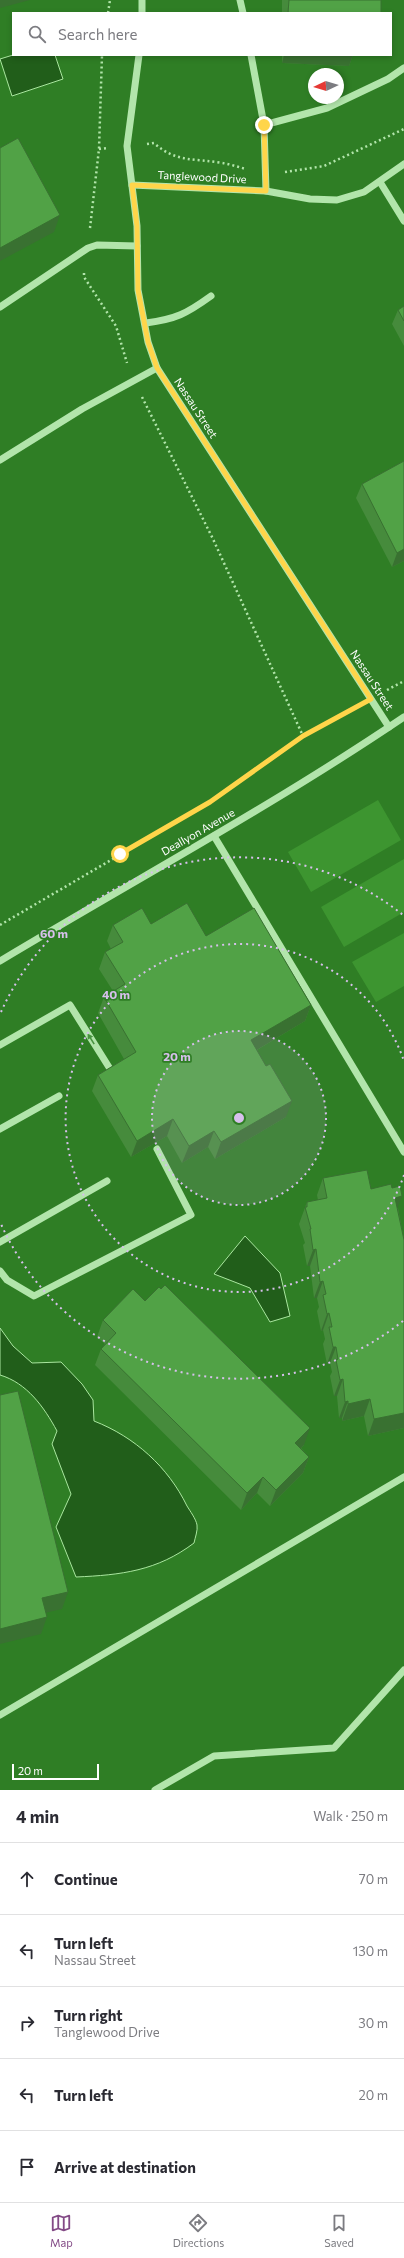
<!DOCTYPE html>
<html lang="en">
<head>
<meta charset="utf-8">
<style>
	body { margin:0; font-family:Commissioner,sans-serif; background:#f7f7f7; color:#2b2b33 }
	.compass { position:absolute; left:308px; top:68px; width:36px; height:36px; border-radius:50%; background:#fff; box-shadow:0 2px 6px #0003; rotate:266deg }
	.scale { position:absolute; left:12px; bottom:10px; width:87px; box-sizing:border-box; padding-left:4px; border:2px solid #fff; border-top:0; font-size:11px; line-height:14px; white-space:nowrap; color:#fff; -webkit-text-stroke:3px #2f7e25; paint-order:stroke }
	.stop { position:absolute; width:12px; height:12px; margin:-9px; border:3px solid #ffd54a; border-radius:50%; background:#fff }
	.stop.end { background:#ffd54a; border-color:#fff; box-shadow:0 1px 4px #0008 }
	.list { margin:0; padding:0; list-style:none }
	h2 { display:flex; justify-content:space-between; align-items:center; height:52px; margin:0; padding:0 16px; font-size:17px }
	h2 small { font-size:13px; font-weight:400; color:#7c7c81 }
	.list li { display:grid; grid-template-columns:26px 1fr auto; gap:12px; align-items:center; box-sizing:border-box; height:72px; padding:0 16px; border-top:1px solid #e1e1e2 }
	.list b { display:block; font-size:15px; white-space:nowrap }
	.list p { margin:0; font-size:13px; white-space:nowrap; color:#7c7c81 }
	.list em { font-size:13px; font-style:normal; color:#7c7c81 }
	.icon { flex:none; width:22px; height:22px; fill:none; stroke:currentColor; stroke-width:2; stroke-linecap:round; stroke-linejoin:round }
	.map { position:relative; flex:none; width:404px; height:1790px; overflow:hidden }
	.search { position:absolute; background:#fff; box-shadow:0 2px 6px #0003; left:12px; right:12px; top:12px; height:44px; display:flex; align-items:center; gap:10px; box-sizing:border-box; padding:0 14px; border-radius:0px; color:#7c7c81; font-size:15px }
	.sheet { height:412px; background:#fff }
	nav { display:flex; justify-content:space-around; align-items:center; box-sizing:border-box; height:56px; border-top:1px solid #e1e1e2; background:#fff; font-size:11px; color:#7c7c81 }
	nav a { display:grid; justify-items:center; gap:2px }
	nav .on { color:#834a86 }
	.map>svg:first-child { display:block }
	.green { fill:#3d9530 }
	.water { fill:#215e1a; stroke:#a9e69f }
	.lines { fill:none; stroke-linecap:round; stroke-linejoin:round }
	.path { stroke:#b2e5ab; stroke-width:2.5; stroke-dasharray:2 3; stroke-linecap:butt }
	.minor { stroke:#b2e5ab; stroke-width:7 }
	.wall { fill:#468b3c }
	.shaded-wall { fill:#397131 }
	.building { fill:#51a246; stroke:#397131 }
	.oneway { fill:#499340 }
	.route { stroke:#ffd54a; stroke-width:5 }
	.ring { fill:none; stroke:#d7c0ec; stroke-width:2; stroke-dasharray:2 4 }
	.labels { text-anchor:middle; stroke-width:3.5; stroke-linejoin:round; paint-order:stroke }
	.street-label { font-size:11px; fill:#fff; stroke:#2f7e25 }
	.centre { fill:#d7c0ec; stroke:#2f7e25; stroke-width:2 }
	.ring-label { font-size:12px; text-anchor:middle; font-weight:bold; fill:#d7c0ec; stroke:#2f7e25; stroke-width:3.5; stroke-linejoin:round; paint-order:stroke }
</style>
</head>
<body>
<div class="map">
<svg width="404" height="1790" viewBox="0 0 404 1790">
	<rect width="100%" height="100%" fill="#2f7e25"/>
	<g class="green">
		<path d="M378 800 401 840 311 892 288 852Z"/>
		<path d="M404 859V912L344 947 321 907Z"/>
		<path d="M404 933V986L376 1002 352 962Z"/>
	</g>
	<g class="water">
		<path d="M13 55H55L63 79 12 96 0 59Z"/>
		<path d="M245 1236 280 1273 290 1316 270 1322 250 1288 214 1274Z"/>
		<path d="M0 1328 13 1346 32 1363 61 1362 82 1384 93 1400 94 1421C135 1437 168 1467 187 1506 190 1511 196 1519 197 1525 198 1530 195 1538 194 1543 157 1571 121 1575 76 1577L56 1527 71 1494 52 1444 57 1431C44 1407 27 1383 0 1375Z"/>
	</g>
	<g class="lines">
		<g class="path">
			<path d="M108 13 110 0"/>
			<path d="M147 144 154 143C176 163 195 158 222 163 230 164 238 167 246 169"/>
			<path d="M99 149 108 148"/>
			<path d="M285 172 324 166 404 129"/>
			<path d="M90 228 99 149 102 55"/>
			<path d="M84 273V277L116 326 127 363"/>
			<path d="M142 397 213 539 303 736"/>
			<path d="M387 690 404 681"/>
			<path d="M0 925 210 802 303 736 354 708"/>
		</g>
		<g class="minor">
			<path d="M240 0 243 13"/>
			<path d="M142 13V0"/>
			<path d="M139 55 127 146 137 226 138 290 148 342 157 368 389 727"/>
			<path d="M251 55 264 125"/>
			<path d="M380 182 404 221"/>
			<path d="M132 185 266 191 310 199 337 200 364 192 404 164"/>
			<path d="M266 191 264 125 327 108 388 79 404 68"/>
			<path d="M0 307 88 248 97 245 137 246"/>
			<path d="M146 323C176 319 186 314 211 296"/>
			<path d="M0 460 82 409 157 368"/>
			<path d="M214 836 404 1152"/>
			<path d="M0 961C135 880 274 805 404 717"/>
			<path d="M0 1045 70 1005 112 1072"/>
			<path d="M0 1129 59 1096"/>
			<path d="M0 1242 107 1181"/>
			<path d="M0 1271 7 1280 34 1296 191 1215 157 1149"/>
			<path d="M0 1715 404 1477"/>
			<path d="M155 1790 214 1756 334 1748 404 1670"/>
		</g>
	</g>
	<g class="wall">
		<rect x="282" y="0" width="99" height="13"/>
		<path d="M282 55H374V56L353 55 349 66 282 63Z"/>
		<path d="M404 306V346L392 324 398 310Z"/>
		<path d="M404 461V561L392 567 356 498 362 484Z"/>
		<path d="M151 924 206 936 311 1005 305 1021 257 1050 286 1117 215 1159 208 1147 182 1163 167 1136 131 1157 92 1091 98 1075 124 1059 98 1013 104 997 113 991 99 969 105 952 111 949 107 941 113 925Z"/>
		<path d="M323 1178 371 1189 398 1208 404 1240V1428L368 1436 364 1416 342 1421V1418H339L337 1396H334L330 1376 332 1372 330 1363 327 1364 323 1344 325 1339 323 1330 321 1331 317 1311 319 1307 317 1298H314L310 1266H307L303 1245 305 1243 299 1224 307 1202 318 1200 317 1195Z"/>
		<path d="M145 1301 304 1445 301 1448 309 1457 303 1473 270 1506 257 1493 241 1510 95 1365 101 1349 105 1344 97 1337 103 1320Z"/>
	</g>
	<g class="shaded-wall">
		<path d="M0 0H30L0 8Z"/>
		<path d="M284 55H374V56L353 55 349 66 282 63Z"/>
		<path d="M60 215 54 232 0 261V248Z"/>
		<path d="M404 549V561L392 567 397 553Z"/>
		<path d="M311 1005 305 1021 245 1057 251 1040Z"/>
		<path d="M292 1101 286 1117 215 1159 221 1142Z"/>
		<path d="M173 1119 167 1136 131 1157 137 1141Z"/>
		<path d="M214 1131 208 1147 182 1163 189 1146Z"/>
		<path d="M402 1196 396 1212 395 1198Z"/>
		<path d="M316 1249 310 1266H307L313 1250Z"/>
		<path d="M323 1281 317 1298H314L320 1282Z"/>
		<path d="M329 1313 323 1330 321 1331 327 1314Z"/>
		<path d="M333 1347H336L330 1363 327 1364Z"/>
		<path d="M343 1379 337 1396H334L340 1380Z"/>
		<path d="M370 1399 364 1416 342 1421 348 1404Z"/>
		<path d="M348 1401 342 1418H339L345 1402Z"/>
		<path d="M404 1413V1428L368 1436 374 1419Z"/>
		<path d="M310 1428 304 1445 289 1460 295 1443Z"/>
		<path d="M309 1457 303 1473 270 1506 276 1490Z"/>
		<path d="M263 1477 257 1493 241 1510 247 1493Z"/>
		<path d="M68 1592 62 1609 36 1615 42 1598Z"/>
		<path d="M47 1617 41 1634 0 1644V1629Z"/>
	</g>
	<g class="building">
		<path d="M289 0H381V13H288Z"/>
		<path d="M18 138 60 215 0 248V148Z"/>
		<path d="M404 306V321L398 310Z"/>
		<path d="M404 461V549L397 553 362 484Z"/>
		<path d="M187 903 206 936 254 908 311 1005 251 1040 266 1066 270 1064 292 1101 221 1142 214 1131 189 1146 173 1119 137 1141 98 1075 136 1052 104 997 125 984 105 952 123 942 113 925 142 908 151 924Z"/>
		<path d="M367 1170 371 1189 391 1184 392 1188 400 1186 402 1196 395 1198 404 1240V1413L374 1419 370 1399 348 1404V1401L345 1402 343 1379 340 1380 336 1360 338 1359 336 1347H333L329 1327H332L329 1313 327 1314 323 1295 326 1294 323 1281 320 1282 316 1249 313 1250 310 1229H311L305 1207H307V1202L327 1198 323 1178Z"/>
		<path d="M165 1285 310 1428 295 1443 309 1457 276 1490 263 1477 247 1493 101 1349 116 1333 103 1320 133 1289 145 1301 159 1287 161 1289Z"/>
		<path d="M18 1391 68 1592 42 1598 47 1617 0 1629V1395Z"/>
	</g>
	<defs><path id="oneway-solid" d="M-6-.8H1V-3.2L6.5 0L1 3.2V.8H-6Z"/></defs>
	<use class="oneway" href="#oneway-solid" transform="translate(91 1039) rotate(-122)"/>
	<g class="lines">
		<path class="route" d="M120 854 210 802 303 736 371 699 157 368 148 342 138 290 137 226 132 185 266 191 264 125"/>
	</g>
	<circle cx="239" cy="1118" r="87" fill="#d7c0ec" fill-opacity=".12"/>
	<g class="ring">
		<circle cx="239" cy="1118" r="87"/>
		<path d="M404 1175A174 174 0 1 1 404 1061"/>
		<path d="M403 1321A261 261 0 0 1 1 1224M1 1012A261 261 0 0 1 403 915"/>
	</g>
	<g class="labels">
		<g class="street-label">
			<text transform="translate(202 177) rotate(3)" y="4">Tanglewood Drive</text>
			<text transform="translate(196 408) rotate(57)" y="4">Nassau Street</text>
			<text transform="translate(372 680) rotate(57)" y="4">Nassau Street</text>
			<text transform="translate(198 832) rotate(-30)" y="4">Deallyon Avenue</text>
		</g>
	</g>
	<circle cx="239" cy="1118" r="6" class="centre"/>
	<g class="ring-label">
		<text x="54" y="938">60 m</text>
		<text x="116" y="999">40 m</text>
		<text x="177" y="1061">20 m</text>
	</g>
</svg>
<svg class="compass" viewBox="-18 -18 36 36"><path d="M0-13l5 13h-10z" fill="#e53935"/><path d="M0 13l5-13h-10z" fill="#7c7c81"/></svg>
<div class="scale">20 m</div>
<div class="stop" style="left:120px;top:854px"></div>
<div class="stop end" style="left:264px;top:125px"></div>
<div class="search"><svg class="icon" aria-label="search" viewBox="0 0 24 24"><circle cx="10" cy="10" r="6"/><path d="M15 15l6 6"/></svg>Search here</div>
</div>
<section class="sheet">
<h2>4 min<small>Walk · 250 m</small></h2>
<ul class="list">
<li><svg class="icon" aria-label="ahead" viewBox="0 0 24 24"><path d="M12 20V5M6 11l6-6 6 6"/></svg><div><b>Continue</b></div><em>70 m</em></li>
<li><svg class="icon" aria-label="left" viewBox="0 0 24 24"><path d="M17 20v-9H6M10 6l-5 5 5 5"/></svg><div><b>Turn left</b><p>Nassau Street</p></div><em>130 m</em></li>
<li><svg class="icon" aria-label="right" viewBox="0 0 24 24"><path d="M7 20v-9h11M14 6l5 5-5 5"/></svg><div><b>Turn right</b><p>Tanglewood Drive</p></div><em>30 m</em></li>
<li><svg class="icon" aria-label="left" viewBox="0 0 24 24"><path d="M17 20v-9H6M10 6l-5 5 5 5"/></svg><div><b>Turn left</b></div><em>20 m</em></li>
<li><svg class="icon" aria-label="arrive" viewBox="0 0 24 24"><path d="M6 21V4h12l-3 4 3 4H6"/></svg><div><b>Arrive at destination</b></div></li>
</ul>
</section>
<nav>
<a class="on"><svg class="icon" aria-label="map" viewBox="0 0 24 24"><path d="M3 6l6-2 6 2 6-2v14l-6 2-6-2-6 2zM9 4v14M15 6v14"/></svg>Map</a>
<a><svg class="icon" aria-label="directions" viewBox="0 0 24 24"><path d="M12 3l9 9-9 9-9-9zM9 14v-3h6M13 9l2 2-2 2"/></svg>Directions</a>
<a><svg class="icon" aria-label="saved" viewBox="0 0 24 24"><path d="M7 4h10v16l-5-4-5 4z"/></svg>Saved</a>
</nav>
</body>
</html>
